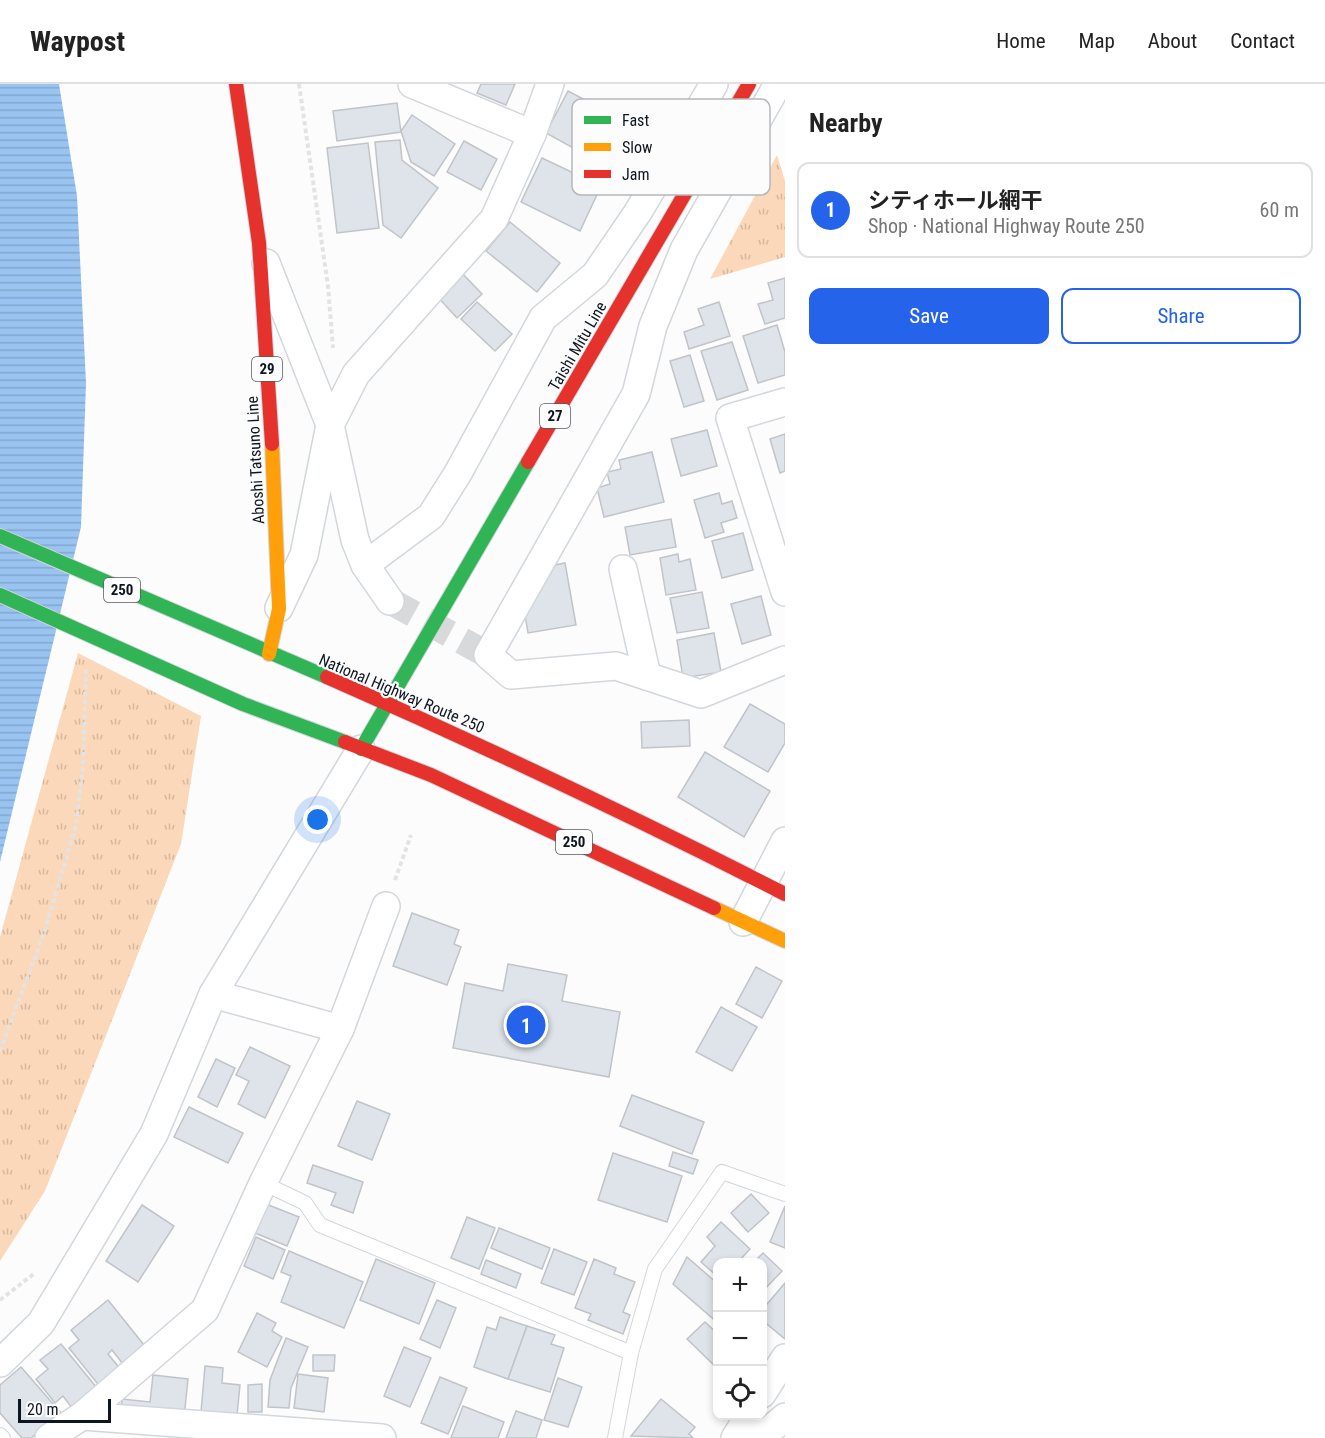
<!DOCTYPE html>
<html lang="en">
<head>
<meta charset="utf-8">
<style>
	body { margin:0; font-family:"Roboto Condensed","Noto Sans JP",sans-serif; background:#f2f2f2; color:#222 }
	.controls { position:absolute; right:18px; bottom:18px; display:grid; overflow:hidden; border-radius:12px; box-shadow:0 3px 9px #0003 }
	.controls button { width:54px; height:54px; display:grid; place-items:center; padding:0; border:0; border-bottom:2px solid #e0e0e0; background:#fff; color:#222; font:30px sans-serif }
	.scale { position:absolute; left:18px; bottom:15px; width:93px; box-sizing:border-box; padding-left:6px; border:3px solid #0d151f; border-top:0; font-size:16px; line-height:21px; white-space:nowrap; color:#0d151f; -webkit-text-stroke:4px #fcfcfc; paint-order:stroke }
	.you { position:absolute; left:318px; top:736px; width:21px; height:21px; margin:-15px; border:4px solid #fff; border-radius:50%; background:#1a73e8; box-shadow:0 0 0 9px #1a73e833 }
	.badge { display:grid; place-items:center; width:39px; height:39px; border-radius:50%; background:#2563eb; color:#fff; font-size:20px; font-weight:700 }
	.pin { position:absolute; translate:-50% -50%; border:3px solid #fff; box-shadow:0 2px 6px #0006 }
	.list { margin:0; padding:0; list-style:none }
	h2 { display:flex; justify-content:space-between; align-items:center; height:78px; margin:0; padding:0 24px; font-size:26px }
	h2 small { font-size:20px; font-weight:400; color:#767676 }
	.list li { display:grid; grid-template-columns:39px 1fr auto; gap:18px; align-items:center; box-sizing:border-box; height:96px; margin:0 12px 12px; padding:0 12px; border:2px solid #e0e0e0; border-radius:12px }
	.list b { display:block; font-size:22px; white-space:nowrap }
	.list p { margin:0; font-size:20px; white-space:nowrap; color:#767676 }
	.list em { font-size:20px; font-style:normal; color:#767676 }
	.actions { display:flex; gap:12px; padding:18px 24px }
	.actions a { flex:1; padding:14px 0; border:2px solid #2563eb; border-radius:12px; text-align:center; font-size:21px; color:#2563eb }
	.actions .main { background:#2563eb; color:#fff }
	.icon { flex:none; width:33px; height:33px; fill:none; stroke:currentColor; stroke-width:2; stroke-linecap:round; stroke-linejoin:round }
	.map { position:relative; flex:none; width:785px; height:1354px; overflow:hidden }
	header { display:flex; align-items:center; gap:36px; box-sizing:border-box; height:84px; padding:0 30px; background:#fff; border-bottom:2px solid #e0e0e0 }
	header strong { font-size:28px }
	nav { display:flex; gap:33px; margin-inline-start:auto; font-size:21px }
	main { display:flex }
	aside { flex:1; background:#fff }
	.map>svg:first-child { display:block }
	.grass { fill:url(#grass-tufts) }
	.water { fill:url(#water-rules) }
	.building { fill:#dfe4ea; stroke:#c0c4c9; stroke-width:1.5 }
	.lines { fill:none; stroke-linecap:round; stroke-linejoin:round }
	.street-tunnel { stroke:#d8d9db; stroke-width:27; stroke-dasharray:27 14; stroke-linecap:butt }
	.lane-casing { stroke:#d2d7dc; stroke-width:16 }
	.street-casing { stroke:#d2d7dc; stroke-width:30 }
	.fast-casing { stroke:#d2d7dc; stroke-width:16 }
	.slow-casing { stroke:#d2d7dc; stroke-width:16 }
	.jam-casing { stroke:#d2d7dc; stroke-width:16 }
	.path { stroke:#e3e3e4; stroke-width:4; stroke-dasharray:4.5 3; stroke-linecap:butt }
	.lane { stroke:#fff; stroke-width:14 }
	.street { stroke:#fff; stroke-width:27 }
	.fast { stroke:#30b455; stroke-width:14 }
	.slow { stroke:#ff9f0a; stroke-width:14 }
	.jam { stroke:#e5322d; stroke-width:14 }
	.labels { text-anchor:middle; stroke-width:4.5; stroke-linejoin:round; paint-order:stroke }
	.shield { fill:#fcfcfc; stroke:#555a61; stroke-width:1.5 }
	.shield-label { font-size:15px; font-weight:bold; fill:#0d151f }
	.street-label { font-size:16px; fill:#0d151f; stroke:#fcfcfc }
	.key { fill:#fcfcfc; stroke:#b4b7ba; stroke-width:1.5 }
	.key-label { font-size:16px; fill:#0d151f }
</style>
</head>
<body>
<header>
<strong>Waypost</strong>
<nav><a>Home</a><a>Map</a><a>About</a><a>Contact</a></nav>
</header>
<main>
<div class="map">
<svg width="785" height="1354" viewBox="0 0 785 1354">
	<defs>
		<pattern id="grass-tufts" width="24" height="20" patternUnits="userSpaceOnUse" patternTransform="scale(1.5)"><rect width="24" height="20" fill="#fbd8b9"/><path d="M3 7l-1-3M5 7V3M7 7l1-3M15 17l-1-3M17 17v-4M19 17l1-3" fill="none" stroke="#d6b89f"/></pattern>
		<pattern id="water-rules" width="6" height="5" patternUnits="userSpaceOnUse" patternTransform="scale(1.5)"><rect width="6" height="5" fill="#99c3f1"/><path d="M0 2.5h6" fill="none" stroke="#83a7ce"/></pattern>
	</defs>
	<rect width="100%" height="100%" fill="#fcfcfc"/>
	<g class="grass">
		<path d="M777 71 785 97V173L710 195Z"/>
		<path d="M78 569 201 632 181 760 45 1107 0 1177V853Z"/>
	</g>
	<path class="water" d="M0 0H59L77 112 86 299 81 443 0 778Z"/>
	<g class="building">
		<path d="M481 0H515L506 21 477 9Z"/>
		<path d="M568 7 618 33 595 76 546 49Z"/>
		<path d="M397 19 401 48 337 57 333 27Z"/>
		<path d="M412 31 455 60 434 92 411 78 401 47Z"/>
		<path d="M400 56 402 76 438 104 401 154 383 141 375 58Z"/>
		<path d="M464 57 497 75 481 106 447 88Z"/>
		<path d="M368 59 379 144 337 149 327 64Z"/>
		<path d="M542 74 601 102 580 147 521 118Z"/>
		<path d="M510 138 560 179 537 208 486 167Z"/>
		<path d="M460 187 482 210 457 234 436 211Z"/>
		<path d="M785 194V234L765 240 758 220 773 216 768 199Z"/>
		<path d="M477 218 512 250 495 267 461 235Z"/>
		<path d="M719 218 730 252 689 265 684 248 704 241 698 225Z"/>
		<path d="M777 241 785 268V291L758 299 743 252Z"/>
		<path d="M732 258 748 306 717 316 701 267Z"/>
		<path d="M690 271 704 317 684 323 670 277Z"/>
		<path d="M707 346 717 382 681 392 671 355Z"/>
		<path d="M785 350V387L780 389 770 355Z"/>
		<path d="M652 368 664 418 604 433 597 404 610 400 607 388 621 385 619 376Z"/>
		<path d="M719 409 722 420 732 417 737 434 721 439 724 448 705 454 694 416Z"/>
		<path d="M671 435 676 463 630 471 625 443Z"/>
		<path d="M743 449 753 486 722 494 712 457Z"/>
		<path d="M678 470 679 478 690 475 696 506 666 511 660 474Z"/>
		<path d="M565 479 576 541 528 549 525 531 555 481Z"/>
		<path d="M702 508 709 544 677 549 670 514Z"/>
		<path d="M761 512 771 551 742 560 731 520Z"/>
		<path d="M714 549 721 588 683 594 677 556Z"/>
		<path d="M750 620 785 640V659L768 688 724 663Z"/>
		<path d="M689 636 690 662 642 664 641 638Z"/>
		<path d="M705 668 770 707 744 753 678 713Z"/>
		<path d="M412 829 459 846 454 860 461 863 447 901 393 882Z"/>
		<path d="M508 880 567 891 562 917 620 928 609 993 453 964 465 899 503 907Z"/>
		<path d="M756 883 782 897 762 934 736 920Z"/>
		<path d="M721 923 757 943 732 987 696 968Z"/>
		<path d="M250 963 290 982 265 1034 238 1020 249 997 236 991Z"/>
		<path d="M216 975 235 984 217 1023 198 1013Z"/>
		<path d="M632 1011 704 1038 692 1070 620 1042Z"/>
		<path d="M357 1017 390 1030 372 1076 338 1062Z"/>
		<path d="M189 1023 243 1049 228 1079 174 1053Z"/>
		<path d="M673 1068 698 1076 693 1090 669 1082Z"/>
		<path d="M613 1069 682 1092 667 1138 598 1116Z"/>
		<path d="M313 1081 363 1098 353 1129 331 1121 336 1109 307 1099Z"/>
		<path d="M751 1110 769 1129 748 1148 731 1129Z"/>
		<path d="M266 1120 299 1133 287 1162 255 1149Z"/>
		<path d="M142 1121 174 1142 138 1198 106 1177Z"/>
		<path d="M785 1122V1164L770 1158Z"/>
		<path d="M467 1133 495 1144 479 1185 451 1174Z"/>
		<path d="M721 1138 750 1165 738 1178H718V1193L701 1178 715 1162 707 1153Z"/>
		<path d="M499 1144 550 1164 542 1185 491 1164Z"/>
		<path d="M256 1153 285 1166 273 1195 244 1182Z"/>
		<path d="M554 1165 587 1178 574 1211 541 1199Z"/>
		<path d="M289 1167 363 1198 344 1244 281 1218 291 1192 281 1188Z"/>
		<path d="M763 1169 782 1187 762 1208V1178H754Z"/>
		<path d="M687 1173 718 1200V1239L673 1200Z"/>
		<path d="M376 1175 435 1199 419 1240 360 1216Z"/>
		<path d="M594 1175 616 1184 614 1190 635 1198 623 1228 630 1231 623 1250 588 1236 591 1230 575 1224Z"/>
		<path d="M486 1176 521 1190 516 1204 481 1190Z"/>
		<path d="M785 1199V1255L762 1236V1226Z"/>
		<path d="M108 1216 148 1266 126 1284 112 1266 108 1270 122 1287 101 1304 69 1264 79 1256 71 1246Z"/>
		<path d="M437 1216 456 1224 440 1264 420 1255Z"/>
		<path d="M257 1229 276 1239 272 1247 282 1253 267 1283 238 1268Z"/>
		<path d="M500 1233 527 1242 508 1295 474 1283 487 1243 496 1246Z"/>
		<path d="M705 1238 718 1250V1285L687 1255Z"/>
		<path d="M527 1242 555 1251 551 1260 564 1264 550 1308 508 1295Z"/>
		<path d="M286 1254 308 1263 291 1304 289 1324 268 1323 270 1296Z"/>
		<path d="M61 1260 97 1304 72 1324 63 1312 55 1319 36 1295 48 1285 40 1276Z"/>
		<path d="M404 1263 431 1274 410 1323 384 1312Z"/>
		<path d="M313 1271H335L334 1287H313Z"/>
		<path d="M205 1282 223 1284 222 1299 240 1301 237 1331 201 1328Z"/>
		<path d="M21 1283 61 1329 31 1354H22L0 1329V1301Z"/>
		<path d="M298 1290 328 1294 324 1328 294 1324Z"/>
		<path d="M153 1291 188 1295 184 1334 121 1328 122 1315 150 1318Z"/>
		<path d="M440 1293 467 1304 448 1350 421 1339Z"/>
		<path d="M558 1294 582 1303 568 1343 544 1336Z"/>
		<path d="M262 1300V1328H248V1301Z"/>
		<path d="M661 1315 695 1343 689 1350 693 1354 631 1352Z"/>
		<path d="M463 1322 504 1338 498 1354H451Z"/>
		<path d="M516 1327 542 1336 536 1354H506Z"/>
	</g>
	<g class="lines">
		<path class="street-tunnel" d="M390 517 488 571"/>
		<defs>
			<g id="lane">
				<path d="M263 1099 305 1119 320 1141 631 1269"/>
				<path d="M0 1351 3 1354"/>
				<path d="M615 1354 631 1269 655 1185 722 1088 785 1110"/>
			</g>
			<g id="street">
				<path d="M412 0 532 50"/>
				<path d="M778 0 684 166 653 242 636 310 488 571 511 591 616 582 701 610 785 576"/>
				<path d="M266 179 330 341 355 456 365 481 390 517"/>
				<path d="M785 318 730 334 785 508"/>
				<path d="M365 481 431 432 458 389 543 234 595 191 638 128 714 0"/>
				<path d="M623 485 647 592"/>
				<path d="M279 524 304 471 330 341 356 290 494 135 532 50 550 0"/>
				<path d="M743 838 785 757"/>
				<path d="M213 910 340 945"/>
				<path d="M0 1279 41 1239 154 1050 213 910 361 665"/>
				<path d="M762 1310 785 1274"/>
				<path d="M82 1332 382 1354"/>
				<path d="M49 1354 82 1332 205 1226 263 1099 340 945 386 822"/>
				<path d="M735 1354 749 1332"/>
				<path d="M760 1354 785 1333"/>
			</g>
			<g id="fast">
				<path d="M0 452 327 593"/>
				<path d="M0 511 243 620 345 658"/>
				<path d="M361 665 528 378"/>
			</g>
			<g id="slow">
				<path d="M269 570 279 525 272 360"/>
				<path d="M714 824 785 857"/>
			</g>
			<g id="jam">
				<path d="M236 0 259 159 272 360"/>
				<path d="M528 378 749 0"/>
				<path d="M327 593C482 661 634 733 785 810"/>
				<path d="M345 658 431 691 714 824"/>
			</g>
		</defs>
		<use href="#lane" class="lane-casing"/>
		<use href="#street" class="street-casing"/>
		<use href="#fast" class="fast-casing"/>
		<use href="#slow" class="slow-casing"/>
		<use href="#jam" class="jam-casing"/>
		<g class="path">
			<path d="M299 0 328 202 333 264"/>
			<path d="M395 796 411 751"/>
			<path d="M0 967 44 849 76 741 83 682 86 585"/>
			<path d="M0 1216 35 1189"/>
		</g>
		<use href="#lane" class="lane"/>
		<use href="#street" class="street"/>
		<use href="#fast" class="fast"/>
		<use href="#slow" class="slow"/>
		<use href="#jam" class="jam"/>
	</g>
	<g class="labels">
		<g class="shield">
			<rect x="252" y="273" width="30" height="24" rx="4.5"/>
			<rect x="540" y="320" width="30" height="24" rx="4.5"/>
			<rect x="104" y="494" width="36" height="24" rx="4.5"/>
			<rect x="556" y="746" width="36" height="24" rx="4.5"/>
		</g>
		<g class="shield-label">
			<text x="267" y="290">29</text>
			<text x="555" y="337">27</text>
			<text x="122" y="511">250</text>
			<text x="574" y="763">250</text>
		</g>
		<g class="street-label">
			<text transform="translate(577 262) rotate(-60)" y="6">Taishi Mitu Line</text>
			<text transform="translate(255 376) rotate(-93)" y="6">Aboshi Tatsuno Line</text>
			<text transform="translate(402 609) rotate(23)" y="6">National Highway Route 250</text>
		</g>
	</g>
	<rect x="572" y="15" width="198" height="96" rx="9" class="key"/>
	<rect x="584" y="32" width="27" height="8" fill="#30b455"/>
	<rect x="584" y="59" width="27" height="8" fill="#ff9f0a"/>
	<rect x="584" y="86" width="27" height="8" fill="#e5322d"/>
	<g class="key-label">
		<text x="622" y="42">Fast</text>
		<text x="622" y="69">Slow</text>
		<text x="622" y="96">Jam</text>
	</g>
</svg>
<div class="controls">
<button>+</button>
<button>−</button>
<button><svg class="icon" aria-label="locate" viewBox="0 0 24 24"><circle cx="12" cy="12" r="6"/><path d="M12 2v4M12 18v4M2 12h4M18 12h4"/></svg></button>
</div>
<div class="scale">20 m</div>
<div class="you"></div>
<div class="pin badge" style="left:526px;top:941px">1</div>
</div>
<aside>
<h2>Nearby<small></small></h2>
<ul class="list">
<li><span class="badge">1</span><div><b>シティホール網干</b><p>Shop · National Highway Route 250</p></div><em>60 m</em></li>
</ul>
<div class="actions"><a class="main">Save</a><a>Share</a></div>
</aside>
</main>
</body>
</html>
